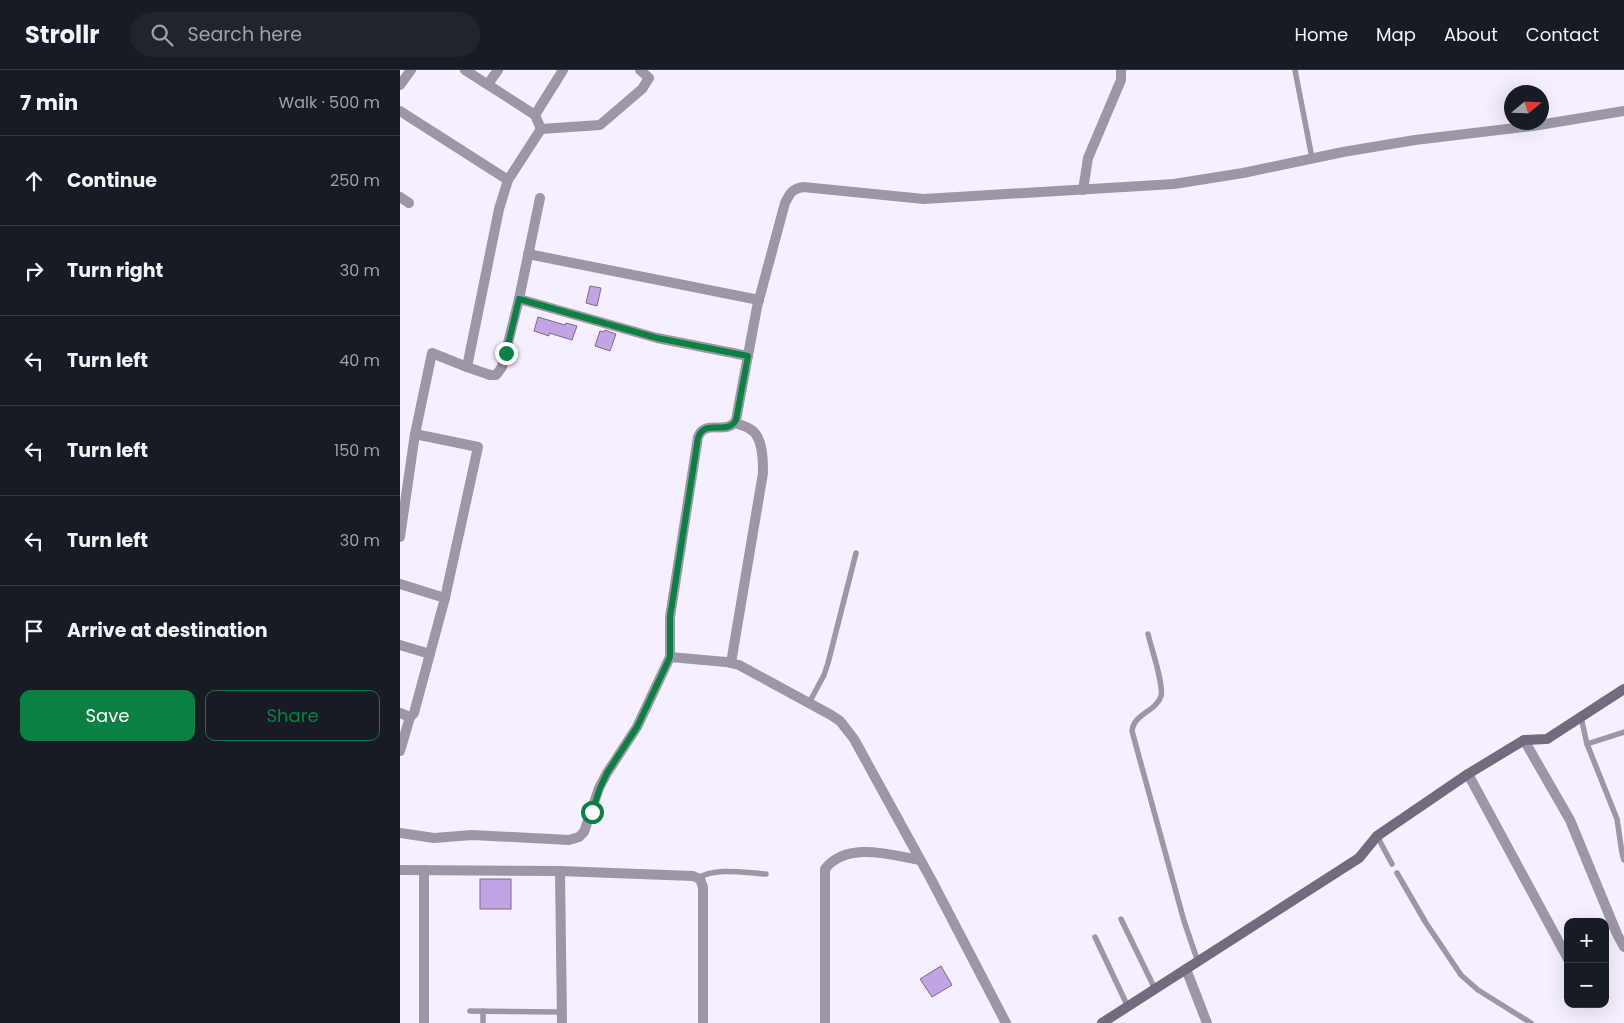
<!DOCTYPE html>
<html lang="en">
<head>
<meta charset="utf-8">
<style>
	body { margin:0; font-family:Poppins,sans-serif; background:#20242c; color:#f1f3f6 }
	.controls { position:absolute; right:15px; bottom:15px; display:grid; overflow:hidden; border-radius:10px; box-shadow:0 5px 20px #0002 }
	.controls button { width:45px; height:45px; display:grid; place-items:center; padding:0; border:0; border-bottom:1px solid #363941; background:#171b24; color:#f1f3f6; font:25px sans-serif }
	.compass { position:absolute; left:1104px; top:15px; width:45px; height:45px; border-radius:50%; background:#171b24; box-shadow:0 5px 20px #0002; rotate:71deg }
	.stop { position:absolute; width:15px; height:15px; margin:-11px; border:4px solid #0b8043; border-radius:50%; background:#fff }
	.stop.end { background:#0b8043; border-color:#fff; box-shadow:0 1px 5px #0008 }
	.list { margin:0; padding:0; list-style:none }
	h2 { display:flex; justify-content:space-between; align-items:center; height:65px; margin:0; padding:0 20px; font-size:21px }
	h2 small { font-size:16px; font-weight:400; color:#9ea1a6 }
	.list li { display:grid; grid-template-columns:32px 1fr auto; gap:15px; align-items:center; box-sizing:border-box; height:90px; padding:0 20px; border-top:1px solid #363941 }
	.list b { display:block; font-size:19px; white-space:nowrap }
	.list em { font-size:16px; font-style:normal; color:#9ea1a6 }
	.actions { display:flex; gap:10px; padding:15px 20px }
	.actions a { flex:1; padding:11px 0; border:1px solid #0b8043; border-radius:10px; text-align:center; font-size:18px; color:#0b8043 }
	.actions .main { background:#0b8043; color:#fff }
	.icon { flex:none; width:28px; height:28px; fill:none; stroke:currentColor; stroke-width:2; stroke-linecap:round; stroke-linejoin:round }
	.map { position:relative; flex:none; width:1224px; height:953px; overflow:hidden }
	header { display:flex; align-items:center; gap:30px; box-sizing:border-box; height:70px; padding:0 25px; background:#171b24; border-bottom:1px solid #363941 }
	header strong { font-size:24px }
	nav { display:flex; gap:28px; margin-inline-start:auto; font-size:18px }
	.search { width:350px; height:45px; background:#20242c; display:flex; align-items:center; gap:12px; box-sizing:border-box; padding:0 18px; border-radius:28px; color:#9ea1a6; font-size:19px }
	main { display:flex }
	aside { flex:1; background:#171b24 }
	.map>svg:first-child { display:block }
	.building { fill:#c2a3e4; stroke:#796b89 }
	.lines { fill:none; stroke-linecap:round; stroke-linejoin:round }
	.lane { stroke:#9d96a5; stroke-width:5.5 }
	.street { stroke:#9d96a5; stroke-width:10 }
	.secondary { stroke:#746a7f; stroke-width:10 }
	.route { stroke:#0b8043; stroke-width:6 }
</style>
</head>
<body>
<header>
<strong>Strollr</strong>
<div class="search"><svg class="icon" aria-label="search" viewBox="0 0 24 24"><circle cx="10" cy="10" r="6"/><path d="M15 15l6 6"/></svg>Search here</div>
<nav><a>Home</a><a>Map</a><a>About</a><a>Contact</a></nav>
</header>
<main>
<aside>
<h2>7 min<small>Walk · 500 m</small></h2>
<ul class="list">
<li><svg class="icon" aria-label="ahead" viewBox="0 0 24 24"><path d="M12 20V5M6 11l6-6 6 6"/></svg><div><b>Continue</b></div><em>250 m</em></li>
<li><svg class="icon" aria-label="right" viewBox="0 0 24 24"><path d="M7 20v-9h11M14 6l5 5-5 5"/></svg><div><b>Turn right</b></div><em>30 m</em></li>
<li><svg class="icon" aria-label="left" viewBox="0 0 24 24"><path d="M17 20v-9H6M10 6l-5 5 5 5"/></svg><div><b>Turn left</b></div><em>40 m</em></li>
<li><svg class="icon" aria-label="left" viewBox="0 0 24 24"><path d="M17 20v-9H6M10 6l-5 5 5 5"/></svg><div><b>Turn left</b></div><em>150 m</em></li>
<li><svg class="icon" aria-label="left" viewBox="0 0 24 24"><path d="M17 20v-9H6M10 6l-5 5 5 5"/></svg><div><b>Turn left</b></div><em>30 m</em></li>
<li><svg class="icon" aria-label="arrive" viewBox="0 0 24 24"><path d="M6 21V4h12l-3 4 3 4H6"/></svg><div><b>Arrive at destination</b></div></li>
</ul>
<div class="actions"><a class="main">Save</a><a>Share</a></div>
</aside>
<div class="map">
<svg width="1224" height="953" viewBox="0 0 1224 953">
	<rect width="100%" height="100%" fill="#f6f0fe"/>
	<g class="building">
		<path d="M190 216 201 218 197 236 186 233Z"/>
		<path d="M138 247 165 255 166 253 177 256 172 270 149 263V266L134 261Z"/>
		<path d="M205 260 216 264 210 281 195 276 200 261 204 262Z"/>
		<rect x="80" y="809" width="31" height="30"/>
		<path d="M541 896 552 915 532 927 520 909Z"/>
	</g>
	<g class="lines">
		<g class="lane">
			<path d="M895 0 912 88"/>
			<path d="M748 564C751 577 764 615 761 626 756 642 734 643 732 661L784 851 798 892"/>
			<path d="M409 633 424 605 428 593 456 483"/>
			<path d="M1181 647 1187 674 1217 749 1222 783 1224 790"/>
			<path d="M1187 674 1224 662"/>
			<path d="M977 766 992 794"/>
			<path d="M997 803 1026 853 1061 905 1078 920 1131 953"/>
			<path d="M298 808C317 797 344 803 366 804"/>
			<path d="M721 849 755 919"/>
			<path d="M695 867 728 937"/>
			<path d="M70 941 162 942"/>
			<path d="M83 941V953"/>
		</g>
		<g class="street">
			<path d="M65 0 135 45 141 59 200 55 242 19 249 8 240 0"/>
			<path d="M88 14 98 0"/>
			<path d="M0 15 11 0"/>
			<path d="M0 41 108 110"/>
			<path d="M135 45 163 0"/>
			<path d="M683 120 688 88 721 10V0"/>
			<path d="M0 127 9 133"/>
			<path d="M128 184 359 230"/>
			<path d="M119 229 257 268 348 286"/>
			<path d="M67 297 90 305H96L102 297 119 229 140 128"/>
			<path d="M0 467 15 364 32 283 67 297 99 139 108 110 141 59"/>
			<path d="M0 514 45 528"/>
			<path d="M0 575 30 584"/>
			<path d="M270 587 326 592 339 595 431 645 440 651 454 669 532 811 606 953"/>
			<path d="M331 593 363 403C363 390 363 366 350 359 346 356 340 355 335 353"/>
			<path d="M0 643 10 647 14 643 45 528 78 377 15 364"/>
			<path d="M1124 670 1170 750 1217 864 1224 877"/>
			<path d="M0 681 10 647"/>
			<path d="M1068 704 1168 889"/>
			<path d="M0 763 34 768 72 765 169 770 179 767 184 762 199 718 207 703 237 657 270 587V547L298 367C305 348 328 366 336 350L357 237 385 133C390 123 392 119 403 117L524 129 774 114 843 103 943 82 1015 70 1133 56 1224 41"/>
			<path d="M0 800 160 801 293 806 300 809 303 817V953"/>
			<path d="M24 800V953"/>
			<path d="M160 801 162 953"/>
			<path d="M786 899 807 953"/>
			<path d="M425 953V799C447 771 491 785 520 790"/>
		</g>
		<path class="secondary" d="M702 953 959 788 977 766 1068 704 1124 670 1147 669 1224 619"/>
	</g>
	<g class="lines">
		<path class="route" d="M106 283 119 229 257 268 348 286 336 350C328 366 304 348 298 368L270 547V587L237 657 207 703 200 718 192 742"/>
	</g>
</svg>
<div class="controls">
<button>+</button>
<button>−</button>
</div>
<svg class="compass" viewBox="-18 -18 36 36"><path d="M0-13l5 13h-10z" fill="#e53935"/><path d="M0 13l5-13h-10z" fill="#9ea1a6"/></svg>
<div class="stop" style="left:192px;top:742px"></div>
<div class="stop end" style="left:106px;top:283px"></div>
</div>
</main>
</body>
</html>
